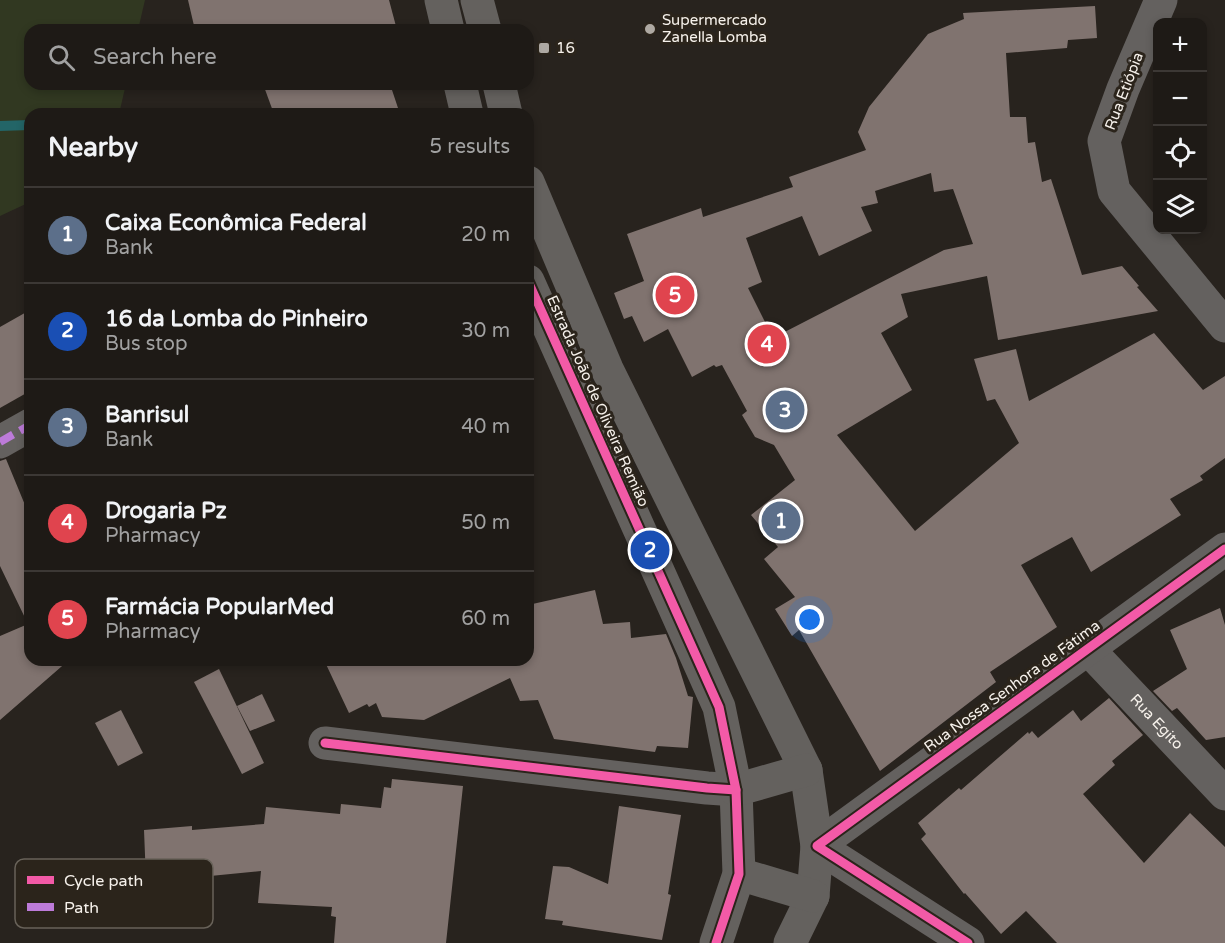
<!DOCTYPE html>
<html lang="en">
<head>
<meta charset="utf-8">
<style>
	body { margin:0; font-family:"Varela Round",sans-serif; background:#26231f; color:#f1f3f6 }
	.controls { position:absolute; right:18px; top:18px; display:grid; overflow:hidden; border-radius:12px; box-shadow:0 3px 9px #0003 }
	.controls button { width:54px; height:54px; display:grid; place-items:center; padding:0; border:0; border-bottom:2px solid #3c3835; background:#1e1a16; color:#f1f3f6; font:30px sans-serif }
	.you { position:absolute; left:810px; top:620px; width:21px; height:21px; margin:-15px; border:4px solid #fff; border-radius:50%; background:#1a73e8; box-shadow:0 0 0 9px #1a73e833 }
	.badge { display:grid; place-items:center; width:39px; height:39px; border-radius:50%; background:#aea9a3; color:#fff; font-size:20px; font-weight:700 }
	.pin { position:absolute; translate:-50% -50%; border:3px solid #fff; box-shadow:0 2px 6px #0006 }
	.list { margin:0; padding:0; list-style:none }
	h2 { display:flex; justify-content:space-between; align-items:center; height:78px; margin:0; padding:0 24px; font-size:26px }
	h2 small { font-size:20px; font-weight:400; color:#a1a1a1 }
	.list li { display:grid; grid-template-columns:39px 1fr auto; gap:18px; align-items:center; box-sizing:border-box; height:96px; padding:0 24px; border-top:2px solid #3c3835 }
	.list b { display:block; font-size:22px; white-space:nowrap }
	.list p { margin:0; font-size:20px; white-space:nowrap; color:#a1a1a1 }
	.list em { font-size:20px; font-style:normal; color:#a1a1a1 }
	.icon { flex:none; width:33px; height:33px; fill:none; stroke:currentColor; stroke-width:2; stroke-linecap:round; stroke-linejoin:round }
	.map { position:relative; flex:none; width:1225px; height:943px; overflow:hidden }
	.search { position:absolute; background:#1e1a16; box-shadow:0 3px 9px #0003; left:24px; top:24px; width:510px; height:66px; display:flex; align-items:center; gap:15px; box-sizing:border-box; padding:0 21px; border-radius:18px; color:#a1a1a1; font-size:22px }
	.panel { position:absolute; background:#1e1a16; box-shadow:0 3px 9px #0003; left:24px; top:108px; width:510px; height:558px; border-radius:18px }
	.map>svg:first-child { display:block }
	.green { fill:#313821 }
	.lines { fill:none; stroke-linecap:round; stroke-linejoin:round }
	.stream { stroke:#236567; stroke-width:10 }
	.building { fill:#80736f; fill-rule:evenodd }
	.minor { stroke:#64615f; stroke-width:33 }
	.major { stroke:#64615e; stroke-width:33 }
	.quiet { stroke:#bd7bd9; stroke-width:8; stroke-dasharray:15 8; stroke-linecap:butt }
	.cycleway-casing { stroke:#2b241b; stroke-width:13 }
	.cycleway { stroke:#f35aa7; stroke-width:9 }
	.poi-dot { fill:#aea9a3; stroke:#2b241b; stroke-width:2 }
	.labels { text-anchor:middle; stroke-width:6; stroke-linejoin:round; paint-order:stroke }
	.poi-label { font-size:15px; fill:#f6f1eb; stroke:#2b241b; text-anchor:start }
	.street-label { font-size:15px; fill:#f6f1eb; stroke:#2b241b }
	.key { fill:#2b241b; stroke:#686259; stroke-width:1.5 }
	.key-label { font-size:16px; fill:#f6f1eb }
</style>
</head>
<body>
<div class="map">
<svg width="1225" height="943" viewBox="0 0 1225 943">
	<rect width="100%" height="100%" fill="#28231e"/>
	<path class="green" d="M0 0H145L138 30H30V84H126L119 114H30V202L0 216Z"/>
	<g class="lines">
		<path class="stream" d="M0 126 30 125"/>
	</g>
	<g class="building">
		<path d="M188 0H389L397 30H195Z"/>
		<path d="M1095 6 1097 38 1068 40 1067 48 1006 53 1010 117H1026L1028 143 1035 142 1042 182 1051 179 1082 275 1122 266 1139 286 1137 287 1158 311 998 340 987 276 901 294 908 317 881 333 912 390 837 435 915 531 1019 443 995 399 987 401 974 359 1016 349 1029 401 1154 333 1203 390 1225 376V458L1200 476 1203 480 1170 499 1181 515 1091 572 1072 537 1021 565 1057 627 990 672 996 682 880 771 799 630 792 636 775 609 795 597 764 559 778 547 751 515 795 480 774 445 755 437 742 415 747 411 722 365 716 367 714 365 692 377 668 329 644 342 632 316 624 319 614 293 644 281 627 234 701 208 703 217 793 187 789 177 866 150 858 132 869 107 928 34 964 19 963 13ZM931 173 934 192 953 189 973 244 944 250 773 338 748 288 762 282 746 238 802 216 819 256 872 231 861 207 878 203 875 191Z"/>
		<path d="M263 84H390L400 114H274Z"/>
		<path d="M30 310V391L0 408V327Z"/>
		<path d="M6 459 30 517V660H69L0 720V636L28 624 0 566V461Z"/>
		<path d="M595 590 603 624 630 622 631 638 666 634 676 658 688 696 693 697 688 748 657 746 655 752 554 739 538 700 520 701 510 678 424 720 382 717 376 703 369 707 367 704 349 713 324 660H528V605Z"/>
		<path d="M1220 608 1225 625V737L1206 740 1177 708 1172 711 1153 691 1187 669 1170 630Z"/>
		<path d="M219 669 264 763 242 774 194 682Z"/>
		<path d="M262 694 275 721 250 731 237 706Z"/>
		<path d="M1109 698 1143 735 1112 761 1115 765 1083 794 1144 863 1190 813 1225 847V943H1057L1026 911 1001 934 965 893 964 894 921 839 926 834 918 823 959 788 961 790 1028 732 1029 734 1032 731 1038 738 1073 710 1081 721Z"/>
		<path d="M121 710 143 753 118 766 95 723Z"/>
		<path d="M392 779 463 786 446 943H334L336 917 331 916 332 907 258 903 261 871 200 877 202 900 161 905 158 879 146 880 144 830 192 826V830L264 824 266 807 340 814 341 804 381 808 384 787 391 788Z"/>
		<path d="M619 806 681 815 668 894 671 895 662 940 562 925 563 921 545 919 553 866 569 867 608 884Z"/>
	</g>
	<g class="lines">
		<g class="minor">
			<path d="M1161 0 1123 89 1104 141 1114 191 1225 326"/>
			<path d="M0 442 30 425"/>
			<path id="s1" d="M1088 649 1225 794"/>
			<path d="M325 743 707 788 736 790"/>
			<path d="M968 943 817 846 1225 549"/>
		</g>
		<g class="major">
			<path d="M441 0 448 30"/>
			<path d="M477 0 485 30"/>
			<path d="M460 84 467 114"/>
			<path d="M499 84 506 114"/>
			<path d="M528 182 607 369 806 770 817 846 813 896 790 943"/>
			<path d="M528 281 719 707 736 790 739 874 716 943"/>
			<path d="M736 790 806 770"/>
			<path d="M739 874 813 896"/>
		</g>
		<path class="quiet" d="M0 442 30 425"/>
		<defs>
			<g id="cycleway">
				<path d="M528 281 719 707 736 790 739 874 716 943"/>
				<path d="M325 743 707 788 736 790"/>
				<path d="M968 943 817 846 1225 549"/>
			</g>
		</defs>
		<use href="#cycleway" class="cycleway-casing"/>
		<use href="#cycleway" class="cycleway"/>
	</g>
	<g class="poi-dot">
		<circle cx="650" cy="29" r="6"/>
		<rect x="538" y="42" width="12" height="12" rx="3"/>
	</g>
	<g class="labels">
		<g class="poi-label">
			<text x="662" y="25">Supermercado<tspan x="662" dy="17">Zanella Lomba</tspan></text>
			<text x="556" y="53">16</text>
		</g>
		<g class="street-label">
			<text transform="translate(1124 91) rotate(-69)" y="5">Rua Etiópia</text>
			<text transform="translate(598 401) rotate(66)" y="5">Estrada João de Oliveira Remião</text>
			<text transform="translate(1012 686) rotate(-36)" y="5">Rua Nossa Senhora de Fátima</text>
			<text dy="5" stroke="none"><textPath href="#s1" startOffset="100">Rua Egito</textPath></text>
		</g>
	</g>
	<rect x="15" y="859" width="198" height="69" rx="9" class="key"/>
	<rect x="27" y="876" width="27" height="8" fill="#f35aa7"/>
	<rect x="27" y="903" width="27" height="8" fill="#bd7bd9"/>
	<g class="key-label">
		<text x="64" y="886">Cycle path</text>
		<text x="64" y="913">Path</text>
	</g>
</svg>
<div class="controls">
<button>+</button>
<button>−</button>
<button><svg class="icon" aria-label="locate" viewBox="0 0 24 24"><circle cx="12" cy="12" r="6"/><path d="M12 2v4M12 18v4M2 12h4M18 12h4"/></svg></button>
<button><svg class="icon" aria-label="layers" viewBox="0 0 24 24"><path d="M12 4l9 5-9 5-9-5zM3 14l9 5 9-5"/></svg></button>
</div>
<div class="you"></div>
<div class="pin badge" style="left:781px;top:521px;background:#5c6f8a">1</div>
<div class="pin badge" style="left:650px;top:550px;background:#1a4fb4">2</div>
<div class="pin badge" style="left:785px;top:410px;background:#5c6f8a">3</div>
<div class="pin badge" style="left:767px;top:344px;background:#e0444e">4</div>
<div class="pin badge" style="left:675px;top:295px;background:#e0444e">5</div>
<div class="search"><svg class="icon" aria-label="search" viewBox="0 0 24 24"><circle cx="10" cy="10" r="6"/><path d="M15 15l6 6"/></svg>Search here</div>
<section class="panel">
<h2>Nearby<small>5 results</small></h2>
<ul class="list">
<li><span class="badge" style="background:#5c6f8a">1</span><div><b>Caixa Econômica Federal</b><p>Bank</p></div><em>20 m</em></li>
<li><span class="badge" style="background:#1a4fb4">2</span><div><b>16 da Lomba do Pinheiro</b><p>Bus stop</p></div><em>30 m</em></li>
<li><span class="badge" style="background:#5c6f8a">3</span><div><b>Banrisul</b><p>Bank</p></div><em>40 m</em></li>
<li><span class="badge" style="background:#e0444e">4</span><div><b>Drogaria Pz</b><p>Pharmacy</p></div><em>50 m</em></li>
<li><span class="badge" style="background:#e0444e">5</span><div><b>Farmácia PopularMed</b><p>Pharmacy</p></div><em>60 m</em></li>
</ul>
</section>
</div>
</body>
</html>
